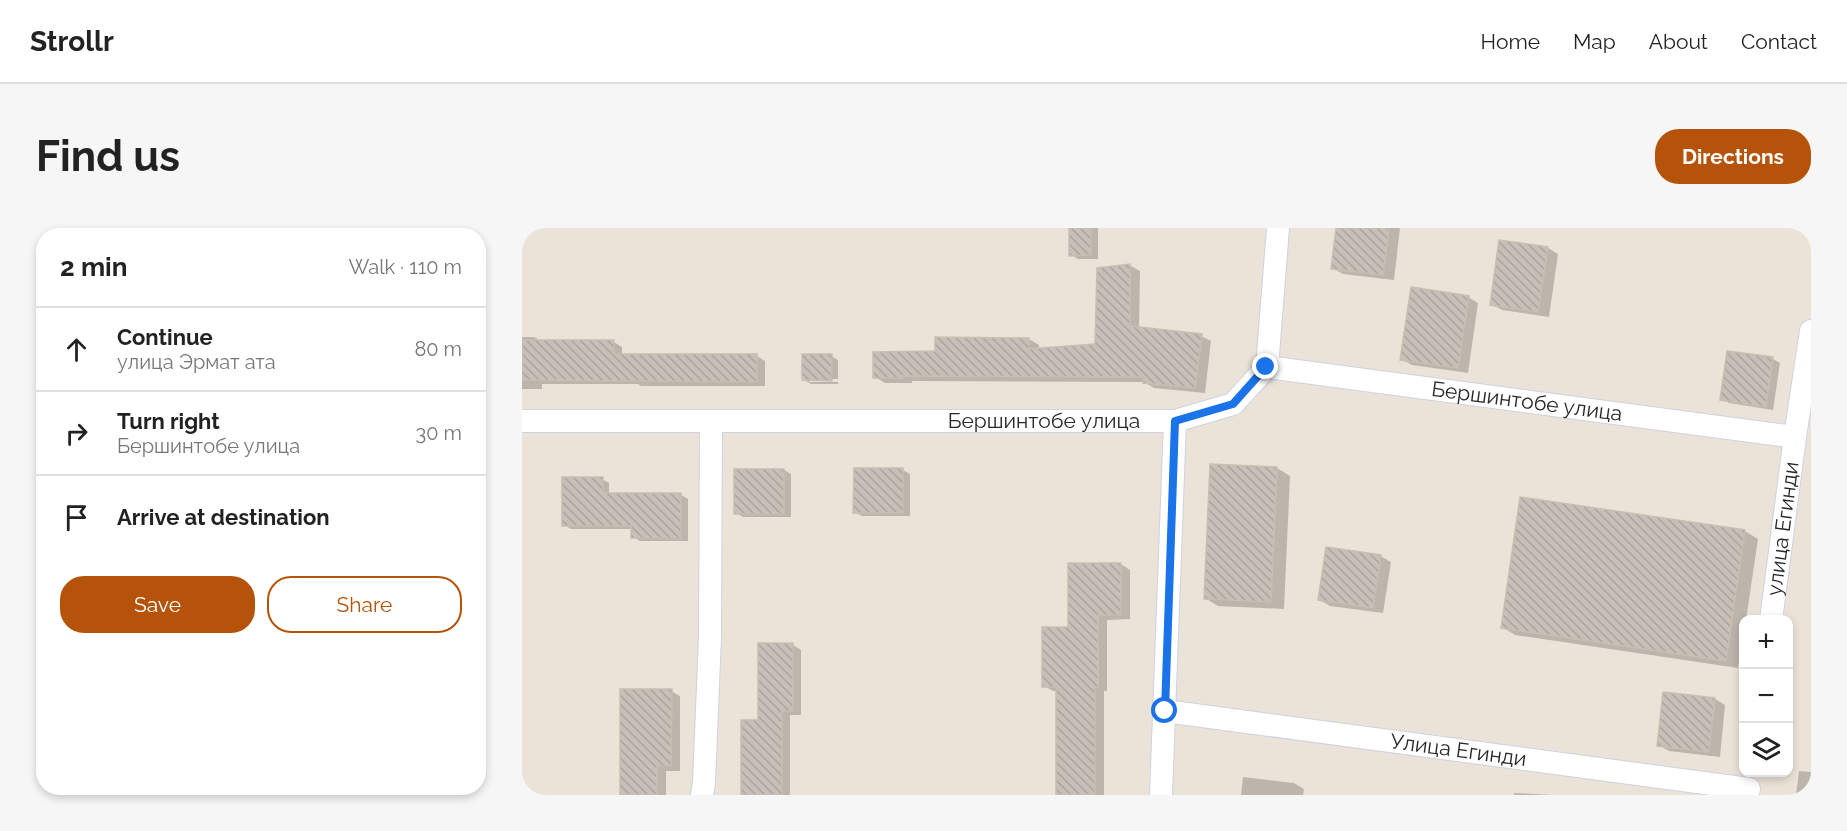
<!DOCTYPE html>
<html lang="en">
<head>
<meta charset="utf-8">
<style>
	body { margin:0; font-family:Raleway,sans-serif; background:#f6f6f6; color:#222 }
	.controls { position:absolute; right:18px; bottom:18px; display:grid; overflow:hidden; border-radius:12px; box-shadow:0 3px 9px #0003 }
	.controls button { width:54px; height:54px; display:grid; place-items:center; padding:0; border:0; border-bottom:2px solid #e0e0e0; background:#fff; color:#222; font:30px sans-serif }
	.stop { position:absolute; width:18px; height:18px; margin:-14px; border:4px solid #1a73e8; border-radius:50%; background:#fff }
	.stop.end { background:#1a73e8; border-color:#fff; box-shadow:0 2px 6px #0008 }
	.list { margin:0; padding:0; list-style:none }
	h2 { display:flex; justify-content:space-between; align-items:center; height:78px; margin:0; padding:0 24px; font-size:26px }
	h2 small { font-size:20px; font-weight:400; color:#767676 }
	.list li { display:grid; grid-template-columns:39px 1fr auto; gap:18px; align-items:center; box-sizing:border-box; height:84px; padding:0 24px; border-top:2px solid #e0e0e0 }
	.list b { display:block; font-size:22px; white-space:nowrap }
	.list p { margin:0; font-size:20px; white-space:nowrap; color:#767676 }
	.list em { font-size:20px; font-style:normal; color:#767676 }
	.actions { display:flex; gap:12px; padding:18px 24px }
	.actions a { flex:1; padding:14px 0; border:2px solid #b45309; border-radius:24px; text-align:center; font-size:21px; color:#b45309 }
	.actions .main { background:#b45309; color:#fff }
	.icon { flex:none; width:33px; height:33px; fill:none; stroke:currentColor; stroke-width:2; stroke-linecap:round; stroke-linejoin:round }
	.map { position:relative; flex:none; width:1289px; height:567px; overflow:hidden; border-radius:24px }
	header { display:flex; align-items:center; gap:36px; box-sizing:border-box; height:84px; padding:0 30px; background:#fff; border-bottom:2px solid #e0e0e0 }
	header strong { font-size:28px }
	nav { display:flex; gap:33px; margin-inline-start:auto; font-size:21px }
	.intro { display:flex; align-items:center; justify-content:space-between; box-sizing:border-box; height:144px; padding:0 36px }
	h1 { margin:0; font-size:42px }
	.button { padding:15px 27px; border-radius:24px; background:#b45309; color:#fff; font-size:21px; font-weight:700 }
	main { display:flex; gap:36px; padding:0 36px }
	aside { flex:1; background:#fff; border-radius:24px; box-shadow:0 3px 9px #0003 }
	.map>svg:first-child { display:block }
	.shadow { fill:#0003 }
	.building { fill:url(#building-back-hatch); stroke:#c7bfb2; stroke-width:1.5 }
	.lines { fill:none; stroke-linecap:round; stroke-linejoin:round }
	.street-casing { stroke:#cdd1e3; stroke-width:24 }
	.street { stroke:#fff; stroke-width:22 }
	.route { stroke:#1a73e8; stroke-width:8 }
	.labels { text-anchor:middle; stroke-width:5; stroke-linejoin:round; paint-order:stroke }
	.street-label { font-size:21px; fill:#282828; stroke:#fff }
</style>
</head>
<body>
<header>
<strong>Strollr</strong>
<nav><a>Home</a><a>Map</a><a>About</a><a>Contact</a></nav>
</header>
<div class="intro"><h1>Find us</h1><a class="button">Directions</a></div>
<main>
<aside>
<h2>2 min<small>Walk · 110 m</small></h2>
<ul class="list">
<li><svg class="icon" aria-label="ahead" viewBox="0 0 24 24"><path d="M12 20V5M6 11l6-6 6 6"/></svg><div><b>Continue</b><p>улица Эрмат ата</p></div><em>80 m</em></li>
<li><svg class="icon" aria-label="right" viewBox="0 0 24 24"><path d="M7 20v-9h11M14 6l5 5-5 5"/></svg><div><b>Turn right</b><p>Бершинтобе улица</p></div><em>30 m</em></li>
<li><svg class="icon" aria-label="arrive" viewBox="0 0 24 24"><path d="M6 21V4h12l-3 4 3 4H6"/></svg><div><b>Arrive at destination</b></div></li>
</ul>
<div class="actions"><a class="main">Save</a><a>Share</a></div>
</aside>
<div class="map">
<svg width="1289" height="567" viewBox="0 0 1289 567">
	<defs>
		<pattern id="building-back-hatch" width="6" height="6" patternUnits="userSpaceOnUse" patternTransform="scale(1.5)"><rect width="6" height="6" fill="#c7c0b8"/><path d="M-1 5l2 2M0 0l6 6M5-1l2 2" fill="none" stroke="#aba59e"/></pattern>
	</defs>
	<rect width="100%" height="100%" fill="#ece3d8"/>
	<g class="shadow">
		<path d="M549 0H576V31H556L549 27Z"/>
		<path d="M815 0H878L872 52 821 46 810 40Z"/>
		<path d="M1026 20 1036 26 1027 89 980 82 969 76Z"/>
		<path d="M607 37 618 43 617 100 679 108 689 113 683 165 632 160 622 154 390 153V155H363L353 149 415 125 507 111 517 117V122L575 117Z"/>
		<path d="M946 69 956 75 946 145 890 137 879 131Z"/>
		<path d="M0 109H12L21 114H92L100 119V128H235L243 133V158H119L116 156H20V161H0Z"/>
		<path d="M1207 125 1251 131 1258 135 1251 182 1207 175 1200 171Z"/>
		<path d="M309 128 316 132V151H287V154H316V156H289L282 152Z"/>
		<path d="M755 240 768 248 762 381 696 378 683 370Z"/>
		<path d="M262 242 269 246V289H221L214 285Z"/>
		<path d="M381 242 388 246V288H340L333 284Z"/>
		<path d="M80 251 87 255V267H159L166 271V313H118L111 309V301H49L42 297Z"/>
		<path d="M1223 303 1236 311 1224 392H1222V405L1216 440 993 407 980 399Z"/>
		<path d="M858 328 869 334 861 385 808 378 798 372Z"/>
		<path d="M599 336 608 342V391L585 392V463H582V567H535L536 463H531L522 458 548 400Z"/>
		<path d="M271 417 279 422V487H268V567H220L237 493Z"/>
		<path d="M149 463 158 468V543H144V567H99Z"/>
		<path d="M1142 465 1193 471 1203 477 1198 529 1147 523 1136 517Z"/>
		<path d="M1277 543 1289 544V567H1274Z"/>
		<path d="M721 549 772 555 782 561 781 567H719Z"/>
		<path d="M992 565 1032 567H992Z"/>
	</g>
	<g class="building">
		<path d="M547 0H569V27L547 28Z"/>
		<path d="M814 0H867L861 47 809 41Z"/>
		<path d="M977 12 1026 19 1016 84 968 77Z"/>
		<path d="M608 36V98L680 106 673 160 621 155V149L381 148V150H351V124L413 123V109L507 110V121L573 116 575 40Z"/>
		<path d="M889 59 947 68 936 140 878 132Z"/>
		<path d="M0 112H92V126H235V154L0 152Z"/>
		<path d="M1205 123 1251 129 1244 179 1198 172Z"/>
		<path d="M280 126H310V153L280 152Z"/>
		<path d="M688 236 755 239 749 374 682 371Z"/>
		<path d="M332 240H381V285H331Z"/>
		<rect x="212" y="241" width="50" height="45"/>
		<path d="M40 249H81V265H159V310H109V298H40Z"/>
		<path d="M998 269 1223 302 1204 433 979 400Z"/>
		<path d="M804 319 859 327 851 380 796 372Z"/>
		<path d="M546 335H599V387H576V459H573V567H534V459H520V399H546Z"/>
		<path d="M236 415H271V483H260V567H219V492H236Z"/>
		<path d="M98 461H150L149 538H135V567H98Z"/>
		<path d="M1141 464 1193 470 1187 524 1135 518Z"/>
	</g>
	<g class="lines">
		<defs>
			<g id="street">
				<path d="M745 139 756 0"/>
				<path id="s1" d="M0 193H653L711 176 745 139 1273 209"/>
				<path id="s2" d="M1249 392 1273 209 1289 103"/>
				<path id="s3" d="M643 483 1227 561"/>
				<path d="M180 567 182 555 188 409 189 193"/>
				<path d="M639 567 653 193"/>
			</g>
		</defs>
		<use href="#street" class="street-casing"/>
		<use href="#street" class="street"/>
	</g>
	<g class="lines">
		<path class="route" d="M643 483 653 193 711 176 744 139"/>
	</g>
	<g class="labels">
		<g class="street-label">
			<text dy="7" stroke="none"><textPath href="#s1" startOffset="1026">Бершинтобе улица</textPath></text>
			<text dy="7" stroke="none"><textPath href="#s1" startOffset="522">Бершинтобе улица</textPath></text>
			<text dy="7" stroke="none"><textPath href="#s2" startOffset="92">улица Егинди</textPath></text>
			<text dy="7" stroke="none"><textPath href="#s3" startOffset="296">Улица Егинди</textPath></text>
		</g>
	</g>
</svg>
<div class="controls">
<button>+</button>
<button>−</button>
<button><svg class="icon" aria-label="layers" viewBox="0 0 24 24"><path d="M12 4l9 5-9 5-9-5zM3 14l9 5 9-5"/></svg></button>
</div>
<div class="stop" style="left:643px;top:483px"></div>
<div class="stop end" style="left:744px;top:139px"></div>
</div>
</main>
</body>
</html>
